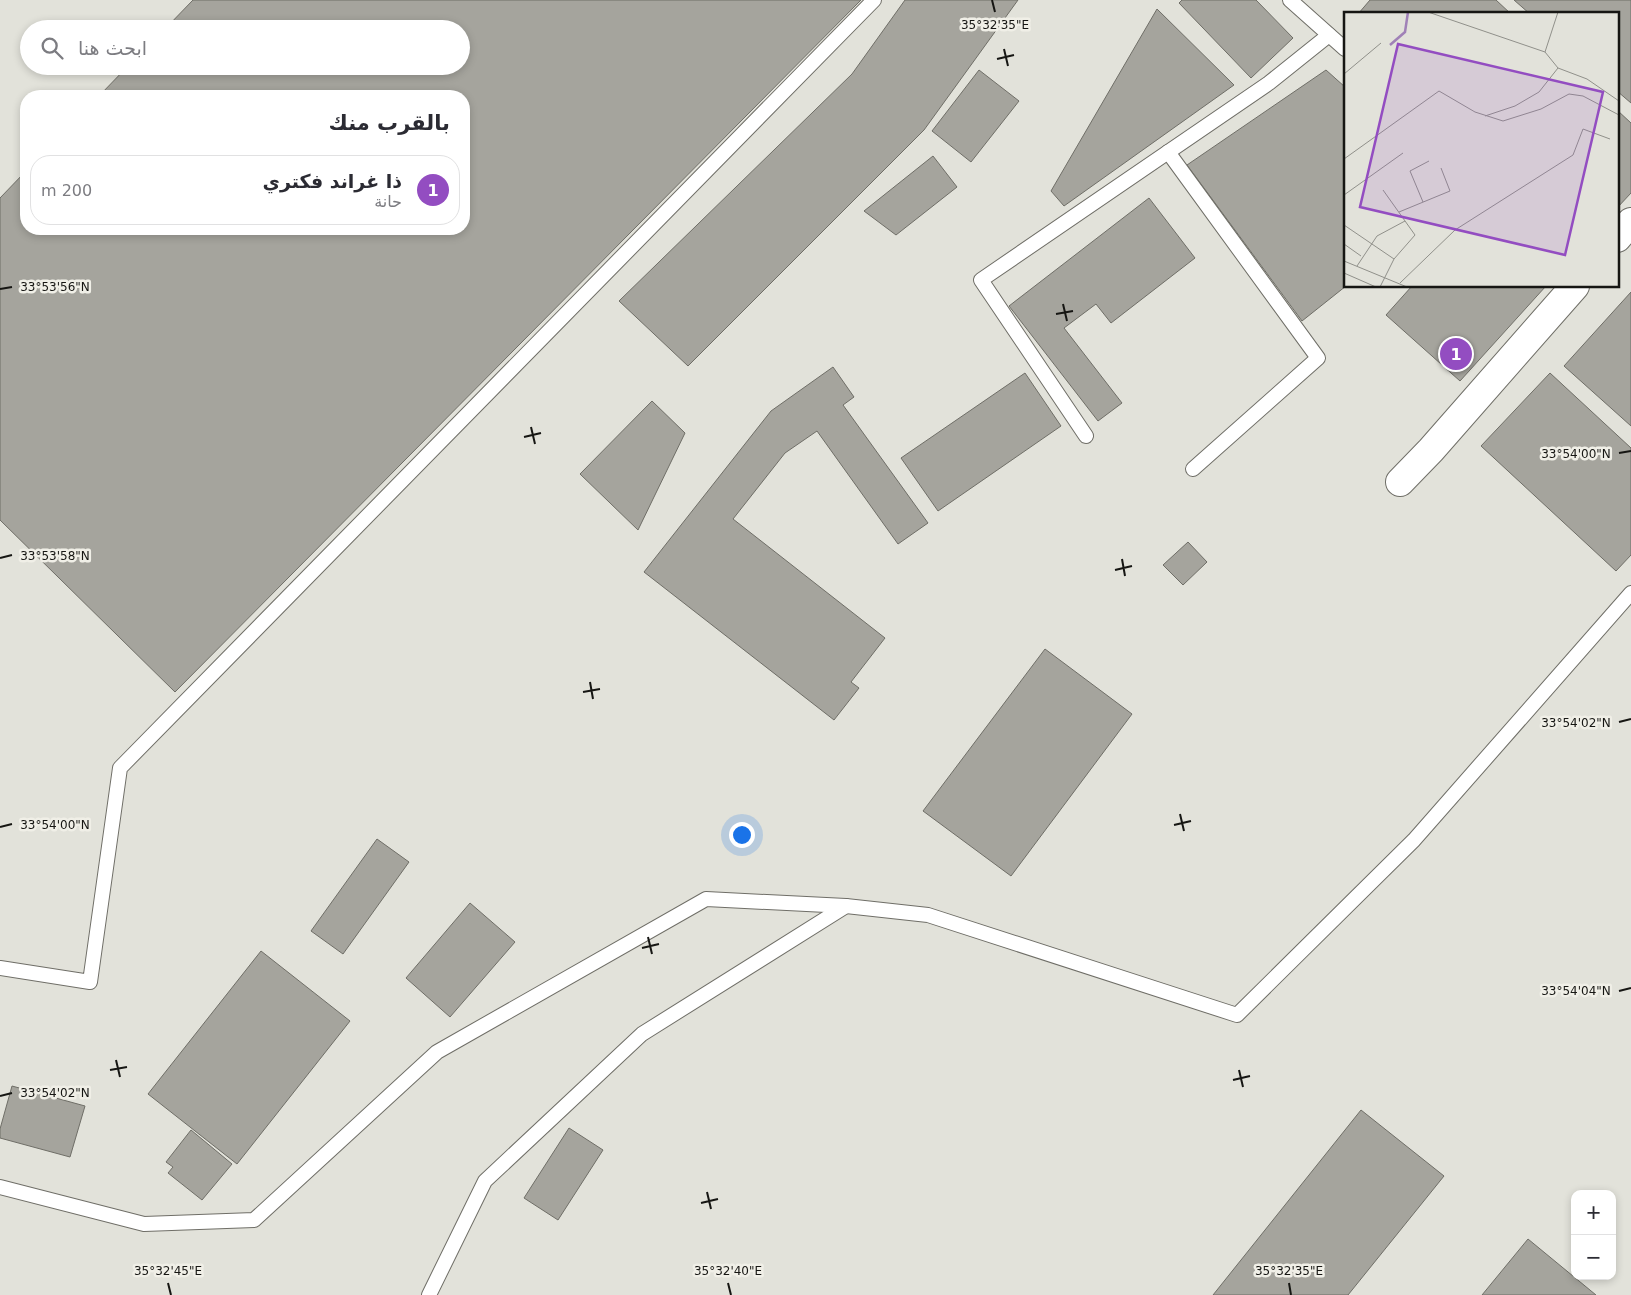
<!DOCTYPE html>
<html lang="ar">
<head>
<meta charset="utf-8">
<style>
	body { margin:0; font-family:"DejaVu Sans","Noto Naskh Arabic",sans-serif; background:#f7f7f7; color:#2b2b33; direction:rtl }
	.controls { position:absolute; right:15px; bottom:15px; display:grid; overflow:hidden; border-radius:10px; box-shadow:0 2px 8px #0003 }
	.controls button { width:45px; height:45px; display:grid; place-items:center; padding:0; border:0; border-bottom:1px solid #e1e1e2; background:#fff; color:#2b2b33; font:25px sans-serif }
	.you { position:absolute; left:741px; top:834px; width:18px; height:18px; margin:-12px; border:4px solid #fff; border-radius:50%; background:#1a73e8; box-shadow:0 0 0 8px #1a73e833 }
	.badge { display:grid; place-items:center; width:32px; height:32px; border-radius:50%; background:#934dc1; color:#fff; font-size:16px; font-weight:700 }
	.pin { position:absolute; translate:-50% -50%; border:2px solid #fff; box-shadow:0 1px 5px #0006 }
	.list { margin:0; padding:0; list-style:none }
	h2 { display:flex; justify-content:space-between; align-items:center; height:65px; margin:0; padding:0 20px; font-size:21px }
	h2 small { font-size:16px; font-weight:400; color:#7c7c81 }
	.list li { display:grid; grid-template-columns:32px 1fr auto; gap:15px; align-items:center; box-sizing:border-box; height:70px; margin:0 10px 10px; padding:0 10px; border:1px solid #e1e1e2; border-radius:20px }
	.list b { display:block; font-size:19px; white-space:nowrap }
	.list p { margin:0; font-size:16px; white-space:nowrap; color:#7c7c81 }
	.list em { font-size:16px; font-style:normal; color:#7c7c81 }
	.icon { flex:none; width:28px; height:28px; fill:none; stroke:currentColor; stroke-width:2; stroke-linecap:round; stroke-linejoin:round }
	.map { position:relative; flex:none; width:1631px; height:1295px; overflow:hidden; direction:ltr }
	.search { position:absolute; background:#fff; box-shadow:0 2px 8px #0003; left:20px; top:20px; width:450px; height:55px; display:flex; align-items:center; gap:12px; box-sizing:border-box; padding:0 18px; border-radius:28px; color:#7c7c81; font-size:19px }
	.panel { position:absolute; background:#fff; box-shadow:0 2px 8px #0003; left:20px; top:90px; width:450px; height:145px; border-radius:20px; direction:rtl }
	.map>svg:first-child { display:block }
	.building { fill:#a5a49d; stroke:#6f6e67 }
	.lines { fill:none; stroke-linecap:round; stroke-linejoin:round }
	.service-casing { stroke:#6f6e67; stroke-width:16 }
	.minor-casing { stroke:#6f6e67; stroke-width:30 }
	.service { stroke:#fff; stroke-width:14 }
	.minor { stroke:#fff; stroke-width:28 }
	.ticks { fill:none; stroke:#161613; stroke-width:2 }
	.inset-river { fill:none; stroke:#a081b7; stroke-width:2.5 }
	.inset-road { fill:none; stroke:#90908a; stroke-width:1 }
	.view { fill:#934dc1; fill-opacity:0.15; stroke:#934dc1; stroke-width:2.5 }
	.inset-edge { fill:none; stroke:#161613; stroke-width:2.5 }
	.ticks-label { font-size:12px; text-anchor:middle; fill:#161613; stroke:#f0efe7; stroke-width:5; stroke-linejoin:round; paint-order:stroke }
</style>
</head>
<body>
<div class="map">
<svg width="1631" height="1295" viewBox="0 0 1631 1295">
	<rect width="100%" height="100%" fill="#e2e2da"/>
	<g class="building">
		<path d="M193 0H861L175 692 0 520V198L26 171V229H464V96H99L128 66H461V29H165Z"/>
		<path d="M905 0H1018L924 130 688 366 619 301 852 74Z"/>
		<path d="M1182 0H1256L1293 38 1251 78 1179 3Z"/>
		<path d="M1370 0H1496L1511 14H1358Z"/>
		<path d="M1514 0H1631V103L1617 91V14H1530Z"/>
		<path d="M1157 9 1234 85 1064 206 1051 191Z"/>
		<path d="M979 70 1019 101 971 162 932 131Z"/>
		<path d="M1326 70 1345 87 1346 286 1302 321 1187 165Z"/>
		<path d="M1617 110 1631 123V193L1617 208Z"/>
		<path d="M933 156 957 187 896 235 864 211Z"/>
		<path d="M1149 198 1195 258 1111 323 1096 304 1064 328 1122 403 1098 421 1009 306Z"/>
		<path d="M1412 286H1546L1460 381 1386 315Z"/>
		<path d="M1631 292V426L1564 366Z"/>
		<path d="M833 367 854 397 843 405 928 523 898 544 817 431 785 453 733 519 885 638 851 682 859 688 834 720 644 572 771 411Z"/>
		<path d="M1025 373 1061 426 938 511 901 458Z"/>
		<path d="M1550 373 1631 448V555L1616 571 1481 446Z"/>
		<path d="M652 401 685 433 638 530 580 474Z"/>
		<path d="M1188 542 1207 562 1183 585 1163 565Z"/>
		<path d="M1045 649 1132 714 1011 876 923 811Z"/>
		<path d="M377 839 409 862 343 954 311 931Z"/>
		<path d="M470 903 515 942 450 1017 406 978Z"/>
		<path d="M261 951 350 1021 237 1164 148 1094Z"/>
		<path d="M12 1086 85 1106 70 1157 0 1138V1129Z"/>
		<path d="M1361 1110 1444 1176 1348 1295H1213Z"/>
		<path d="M569 1128 603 1150 558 1220 524 1198Z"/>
		<path d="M191 1130 232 1164 202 1200 168 1173 173 1167 166 1162Z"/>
		<path d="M1528 1239 1596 1295H1482Z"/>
	</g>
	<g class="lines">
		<defs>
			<g id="service">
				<path d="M1290 0 1345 49"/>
				<path d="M1168 152 1318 358 1193 469"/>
				<path d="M1086 436 981 280 1269 83 1329 35"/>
				<path d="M0 968 90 982 120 768 874 0"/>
				<path d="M0 1187 144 1224 254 1220 437 1052 706 899 846 906 928 915 1237 1015 1414 840 1631 593"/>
				<path d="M429 1295 485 1181 642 1034 846 906"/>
			</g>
			<g id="minor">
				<path d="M1617 238 1631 222"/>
				<path d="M1400 482 1431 450 1575 286"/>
			</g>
		</defs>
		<use href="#service" class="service-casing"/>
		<use href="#minor" class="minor-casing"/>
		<use href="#service" class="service"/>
		<use href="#minor" class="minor"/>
	</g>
	<path class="ticks" d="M992 0 995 12M1004 49 1008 66M997 59 1014 55M0 289 12 287M1063 304 1067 321M1056 314 1073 311M531 427 535 444M524 437 541 433M1619 453 1631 451M0 558 12 555M1122 559 1125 576M1115 570 1132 566M590 682 593 699M583 692 600 689M1619 722 1631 719M1180 814 1184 831M1174 825 1191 821M0 827 12 824M648 937 652 954M642 948 659 944M1619 991 1631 988M116 1060 120 1077M110 1070 127 1067M1239 1070 1243 1087M1233 1080 1250 1076M0 1096 12 1093M707 1192 711 1209M701 1203 718 1199M168 1283 171 1295M728 1283 731 1295M1289 1283 1291 1295"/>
	<g transform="translate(1344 12)">
		<rect width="275" height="275" fill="#e2e2da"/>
		<path class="inset-river" d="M46 33 61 20 64 0"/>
		<path class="inset-road" d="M84 0 201 40M214 0 201 40 214 56 243 67 275 89M0 62 37 31M141 104 171 94 195 80 214 56M0 147 95 79 131 100 159 109 197 97 225 82 239 84 275 103M0 183 59 141M79 190 66 159 85 149M55 200 106 179 97 156M0 213 50 247M0 232 17 244M0 249 63 275M13 254 33 224 61 209M0 261 32 275M56 271 111 218 229 143 239 117 266 127M36 275 50 247 71 223 39 178"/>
		<path class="view" d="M54 32 259 80 221 243 16 195Z"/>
		<rect width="275" height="275" class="inset-edge"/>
	</g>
	<g class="ticks-label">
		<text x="995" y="29">35°32'35"E</text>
		<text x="55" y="291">33°53'56"N</text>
		<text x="1576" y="458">33°54'00"N</text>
		<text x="55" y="560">33°53'58"N</text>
		<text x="1576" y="727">33°54'02"N</text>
		<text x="55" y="829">33°54'00"N</text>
		<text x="1576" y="995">33°54'04"N</text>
		<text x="55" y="1097">33°54'02"N</text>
		<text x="168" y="1275">35°32'45"E</text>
		<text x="728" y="1275">35°32'40"E</text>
		<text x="1289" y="1275">35°32'35"E</text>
	</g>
</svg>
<div class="controls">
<button>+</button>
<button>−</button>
</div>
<div class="you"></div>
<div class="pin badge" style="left:1456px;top:354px">1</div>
<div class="search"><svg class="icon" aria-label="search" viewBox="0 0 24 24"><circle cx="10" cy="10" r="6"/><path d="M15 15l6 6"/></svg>ابحث هنا</div>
<section class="panel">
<h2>بالقرب منك<small></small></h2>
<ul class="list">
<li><span class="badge">1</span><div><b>ذا غراند فكتري</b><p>حانة</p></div><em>200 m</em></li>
</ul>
</section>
</div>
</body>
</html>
